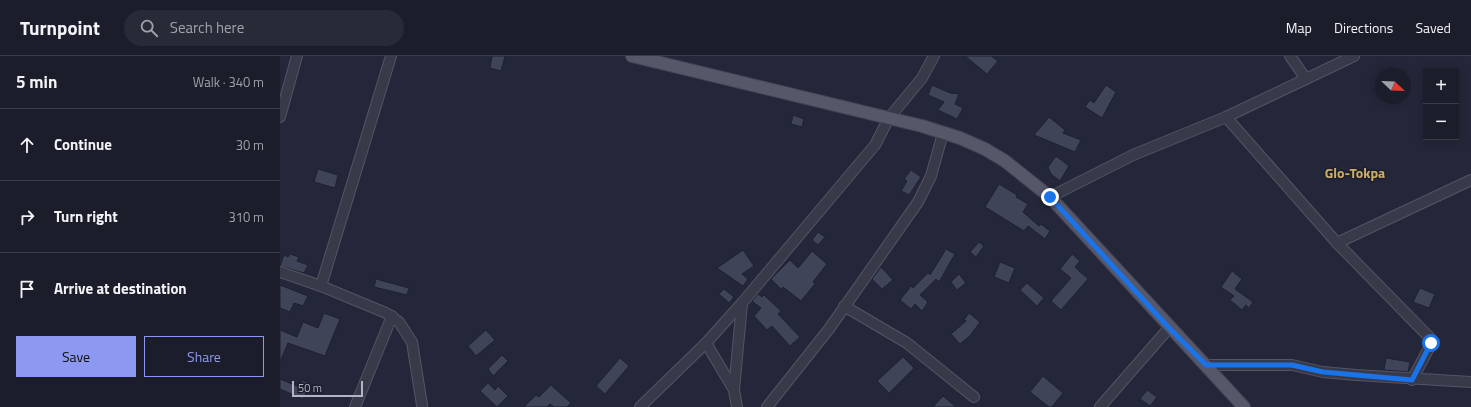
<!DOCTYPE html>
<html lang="en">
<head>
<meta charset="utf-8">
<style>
	body { margin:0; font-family:"Titillium Web",sans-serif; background:#282a37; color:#f1f3f6 }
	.controls { position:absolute; right:12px; top:12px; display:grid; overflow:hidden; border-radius:0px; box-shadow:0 2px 10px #0003 }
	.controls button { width:36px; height:36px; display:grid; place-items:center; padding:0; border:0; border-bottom:1px solid #393b47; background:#1b1d2b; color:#f1f3f6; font:20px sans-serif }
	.compass { position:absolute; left:1095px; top:12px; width:36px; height:36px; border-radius:50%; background:#1b1d2b; box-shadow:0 2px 10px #0003; rotate:113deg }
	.scale { position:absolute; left:12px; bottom:10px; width:71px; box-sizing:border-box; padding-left:4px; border:2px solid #b3b5c6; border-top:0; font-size:11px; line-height:14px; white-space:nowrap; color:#b3b5c6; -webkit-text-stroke:3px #1d1f2f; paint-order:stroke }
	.stop { position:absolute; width:12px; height:12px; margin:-9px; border:3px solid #1a73e8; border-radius:50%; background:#fff }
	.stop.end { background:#1a73e8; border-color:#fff; box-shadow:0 1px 4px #0008 }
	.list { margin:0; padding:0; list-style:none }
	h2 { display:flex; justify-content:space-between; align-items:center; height:52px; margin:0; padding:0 16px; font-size:17px }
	h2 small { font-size:13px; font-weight:400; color:#a0a2a9 }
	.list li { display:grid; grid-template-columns:26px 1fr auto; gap:12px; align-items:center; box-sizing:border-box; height:72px; padding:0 16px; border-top:1px solid #393b47 }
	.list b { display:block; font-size:15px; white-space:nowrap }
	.list em { font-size:13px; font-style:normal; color:#a0a2a9 }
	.actions { display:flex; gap:8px; padding:12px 16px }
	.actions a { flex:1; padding:9px 0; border:1px solid #8d98f0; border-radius:0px; text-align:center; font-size:14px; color:#8d98f0 }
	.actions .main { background:#8d98f0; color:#111 }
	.icon { flex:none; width:22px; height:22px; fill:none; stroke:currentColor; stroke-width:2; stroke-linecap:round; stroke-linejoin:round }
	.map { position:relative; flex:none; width:1191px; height:351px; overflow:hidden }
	header { display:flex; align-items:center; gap:24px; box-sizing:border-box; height:56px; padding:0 20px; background:#1b1d2b; border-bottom:1px solid #393b47 }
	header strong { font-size:19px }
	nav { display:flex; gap:22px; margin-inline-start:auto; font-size:14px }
	.search { width:280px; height:36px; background:#282a37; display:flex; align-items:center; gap:10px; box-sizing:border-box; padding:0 14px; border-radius:22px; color:#a0a2a9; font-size:15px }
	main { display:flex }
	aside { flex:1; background:#1b1d2b }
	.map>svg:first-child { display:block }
	.building { fill:#404459; stroke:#1f2131 }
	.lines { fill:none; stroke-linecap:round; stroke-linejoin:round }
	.minor-casing { stroke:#535565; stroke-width:12 }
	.major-casing { stroke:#414353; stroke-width:14 }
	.minor { stroke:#383a4a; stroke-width:10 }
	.major { stroke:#56586a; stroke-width:12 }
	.route { stroke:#1a73e8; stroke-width:5 }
	.labels { text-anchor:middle; stroke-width:3; stroke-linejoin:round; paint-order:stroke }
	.quarter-label { font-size:14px; font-weight:bold; fill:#ccaf67; stroke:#1d1f2f }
</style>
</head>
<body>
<header>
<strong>Turnpoint</strong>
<div class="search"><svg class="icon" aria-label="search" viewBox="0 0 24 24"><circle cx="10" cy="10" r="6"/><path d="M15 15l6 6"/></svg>Search here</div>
<nav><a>Map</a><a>Directions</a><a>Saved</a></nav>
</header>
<main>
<aside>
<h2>5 min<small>Walk · 340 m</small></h2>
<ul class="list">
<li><svg class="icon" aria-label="ahead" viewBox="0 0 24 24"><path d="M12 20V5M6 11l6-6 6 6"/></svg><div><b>Continue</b></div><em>30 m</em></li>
<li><svg class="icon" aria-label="right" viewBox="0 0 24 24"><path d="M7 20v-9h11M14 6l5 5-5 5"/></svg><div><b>Turn right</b></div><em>310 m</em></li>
<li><svg class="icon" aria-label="arrive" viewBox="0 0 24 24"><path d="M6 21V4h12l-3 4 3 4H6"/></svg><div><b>Arrive at destination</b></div></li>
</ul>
<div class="actions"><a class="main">Save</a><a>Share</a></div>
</aside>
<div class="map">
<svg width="1191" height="351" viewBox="0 0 1191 351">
	<rect width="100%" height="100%" fill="#242739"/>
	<g class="building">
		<path d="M212 0H225L221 15 210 12Z"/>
		<path d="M685 0H711L718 5 707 18Z"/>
		<path d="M652 29 670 37 679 38 675 48 683 52 677 63 658 54 664 46 648 39Z"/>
		<path d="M826 29 836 36 822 62 805 51 810 44 814 47Z"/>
		<path d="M513 59 524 63 522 71 511 68Z"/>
		<path d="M769 61 785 74 783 77 801 84 795 96 754 79Z"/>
		<path d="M776 100 789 110 780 125 771 118 768 111Z"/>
		<path d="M38 113 58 119 55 132 34 126Z"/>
		<path d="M631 114 641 121 629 139 621 135 627 125 624 123Z"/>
		<path d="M719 128 737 139 736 141 748 148 743 156 759 170 761 168 770 175 765 183 748 170 744 175 705 151Z"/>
		<path d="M538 176 545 181 538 189 532 184Z"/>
		<path d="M699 186 704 190 696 201 690 196Z"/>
		<path d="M666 193 675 198 659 226 656 223 640 239 648 246 642 255 635 248 631 253 620 244 631 230 633 232 648 217 650 219Z"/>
		<path d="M463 194 474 210 462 218 468 223 463 230 437 212Z"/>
		<path d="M532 195 547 208 533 226 535 228 521 245 503 231 501 233 491 223 510 204 518 212Z"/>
		<path d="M10 198 19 201 17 205 28 209 24 217 0 210 4 199 8 201Z"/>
		<path d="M792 198 800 205 795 211 808 223 781 254 771 245 791 222 780 213Z"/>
		<path d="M720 206 735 212 729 227 714 221Z"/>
		<path d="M601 211 613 224 602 233 592 223Z"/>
		<path d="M952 215 962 223 955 233 973 246 969 252 966 249 962 254 950 244 954 240 941 231Z"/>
		<path d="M679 218 686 227 677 234 671 226Z"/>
		<path d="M96 223 129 232 127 239 94 231Z"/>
		<path d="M747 227 764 242 757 250 740 234Z"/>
		<path d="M0 229 28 240 23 250 14 247 10 256 0 252Z"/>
		<path d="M1140 232 1155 238 1149 252 1133 246Z"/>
		<path d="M444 233 454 241 449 247 439 238Z"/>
		<path d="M478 238 482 241 484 239 501 255 498 258 520 281 510 290 492 270 487 274 474 260 481 252 472 245Z"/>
		<path d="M44 257 60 263 45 300 8 287 0 306V274L17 281 23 266 38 272Z"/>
		<path d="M689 257 700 266 690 280 680 288 671 278 686 265 684 264Z"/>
		<path d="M206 274 215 284 196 300 188 290Z"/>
		<path d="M222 299 228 305 213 320 208 313Z"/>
		<path d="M623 301 634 312 609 337 597 325Z"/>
		<path d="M340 302 349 310 325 338 316 330Z"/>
		<path d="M1106 302 1130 306 1128 316 1104 314Z"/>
		<path d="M763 320 783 337 772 351H769L750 336Z"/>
		<path d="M0 323 19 331 22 324 30 327 23 343 0 333Z"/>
		<path d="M208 327 215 334 218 330 228 340 217 351 200 335Z"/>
		<path d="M271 329 291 347 287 351H274L270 348 267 351H244L256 339 259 341Z"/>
		<path d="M867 334 877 341 870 350 860 343Z"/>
		<path d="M663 340 676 351H653Z"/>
	</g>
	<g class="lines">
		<defs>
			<g id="minor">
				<path d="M1010 0 1026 23"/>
				<path d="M0 61 17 0"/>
				<path d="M946 61 1057 187 1151 283 1150 290 1132 324"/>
				<path d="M770 141 853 99 946 61 1074 0"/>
				<path d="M1057 187 1191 124"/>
				<path d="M0 216 41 230 106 257 119 266 132 286 142 349"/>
				<path d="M41 230 111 0"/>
				<path d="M564 250 627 287 694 341"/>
				<path d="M426 287 454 334"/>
				<path d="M926 309H1012L1043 316 1076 319 1191 326"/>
				<path d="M75 351 112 260"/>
				<path d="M360 351 426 287 462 247 595 89 609 62 642 22 654 0"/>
				<path d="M457 351 454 334 462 247"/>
				<path d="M487 351 549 273 638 146 651 120 663 77"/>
				<path d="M820 351 889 272"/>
			</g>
			<path id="major" d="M352 0 642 70 680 82 705 93 725 105 770 141 964 351"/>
		</defs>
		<use href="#minor" class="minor-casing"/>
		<use href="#major" class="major-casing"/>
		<use href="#minor" class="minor"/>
		<use href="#major" class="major"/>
	</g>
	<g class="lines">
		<path class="route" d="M770 141 889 272 926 309H1012L1043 316 1132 324 1151 287"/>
	</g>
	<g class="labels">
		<g class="quarter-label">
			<text x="1075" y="122">Glo-Tokpa</text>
		</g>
	</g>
</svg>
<div class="controls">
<button>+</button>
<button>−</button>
</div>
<svg class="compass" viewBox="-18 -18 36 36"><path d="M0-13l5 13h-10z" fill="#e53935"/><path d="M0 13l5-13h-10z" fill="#a0a2a9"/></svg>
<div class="scale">50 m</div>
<div class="stop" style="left:1151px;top:287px"></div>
<div class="stop end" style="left:770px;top:141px"></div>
</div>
</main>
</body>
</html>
